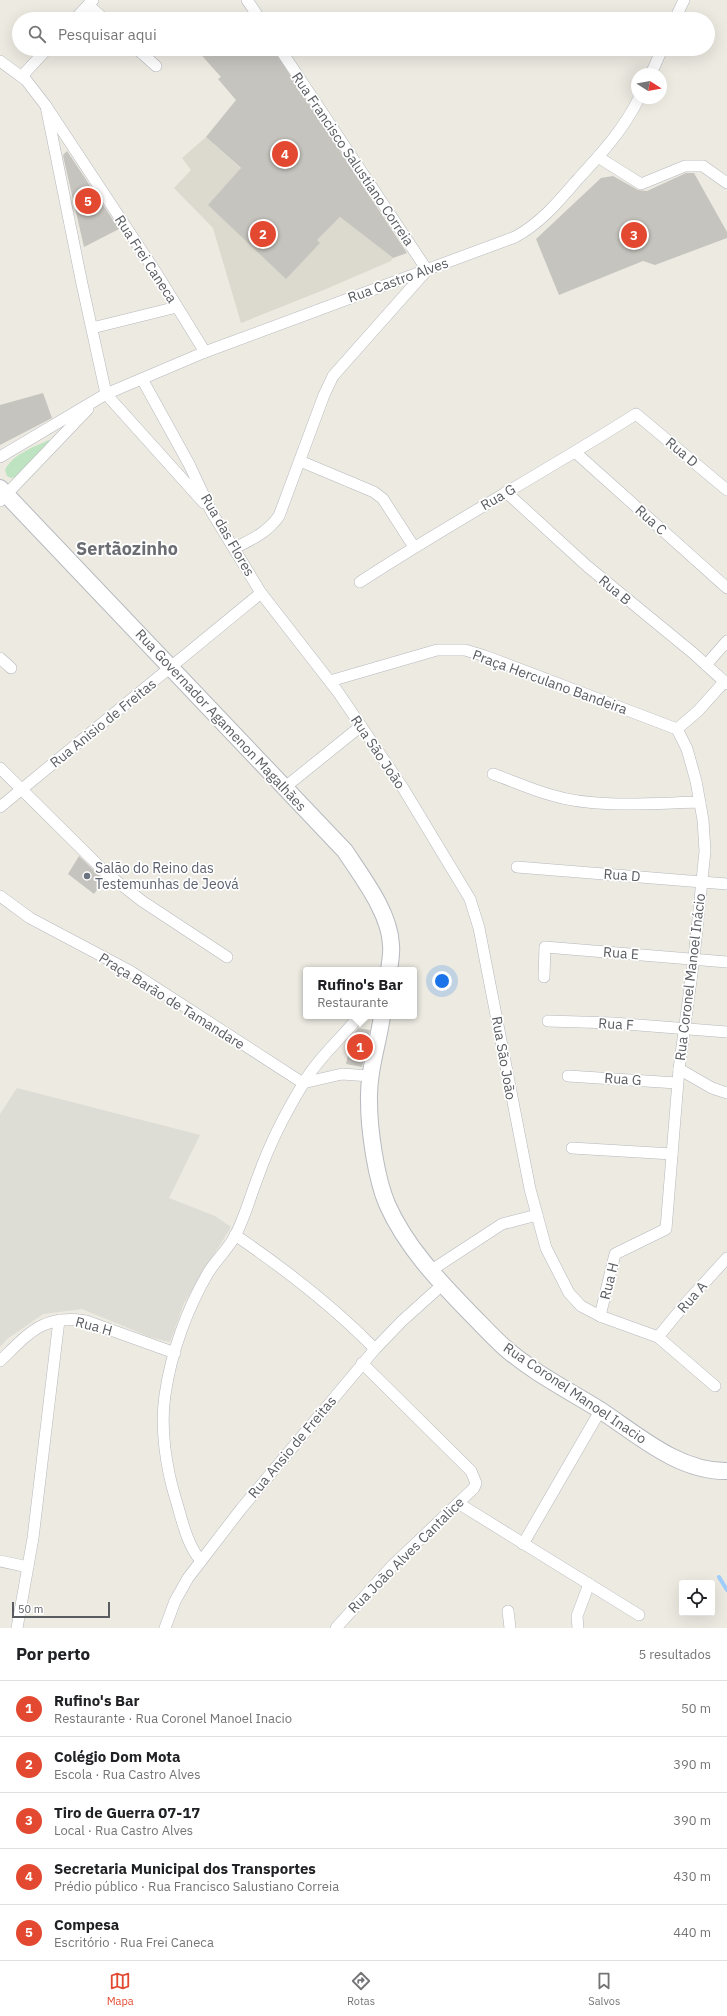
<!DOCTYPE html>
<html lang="pt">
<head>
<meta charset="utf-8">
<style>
	body { margin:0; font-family:"IBM Plex Sans",sans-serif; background:#f6f6f6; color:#202124 }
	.controls { position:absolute; right:12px; bottom:12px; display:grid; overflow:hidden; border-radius:4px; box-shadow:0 4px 16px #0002 }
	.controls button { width:36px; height:36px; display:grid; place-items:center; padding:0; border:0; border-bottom:1px solid #e0e0e0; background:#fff; color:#202124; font:20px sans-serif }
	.compass { position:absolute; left:631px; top:68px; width:36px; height:36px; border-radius:50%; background:#fff; box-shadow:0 4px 16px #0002; rotate:101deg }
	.scale { position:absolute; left:12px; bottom:10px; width:98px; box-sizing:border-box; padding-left:4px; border:2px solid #595c61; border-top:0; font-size:11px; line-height:14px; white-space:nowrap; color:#595c61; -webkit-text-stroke:3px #fff; paint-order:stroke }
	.you { position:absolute; left:442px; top:981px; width:14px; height:14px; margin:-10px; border:3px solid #fff; border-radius:50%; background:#1a73e8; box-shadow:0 0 0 6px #1a73e833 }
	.badge { display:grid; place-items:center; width:26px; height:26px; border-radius:50%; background:#e24930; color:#fff; font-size:13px; font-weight:700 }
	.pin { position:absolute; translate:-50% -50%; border:2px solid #fff; box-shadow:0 1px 4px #0006 }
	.popup { position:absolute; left:303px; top:967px; width:114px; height:52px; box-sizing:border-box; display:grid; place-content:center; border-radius:4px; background:#fff; filter:drop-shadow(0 1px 3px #0005); font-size:13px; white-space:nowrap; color:#757577 }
	.popup b { font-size:15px; color:#202124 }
	.popup::after { content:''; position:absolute; left:50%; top:100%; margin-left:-8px; border:8px solid transparent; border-top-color:#fff }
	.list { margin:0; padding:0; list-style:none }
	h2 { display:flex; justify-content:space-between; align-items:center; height:52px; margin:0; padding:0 16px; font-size:17px }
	h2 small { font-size:13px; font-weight:400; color:#757577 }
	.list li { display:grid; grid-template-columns:26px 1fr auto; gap:12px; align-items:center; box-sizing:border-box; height:56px; padding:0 16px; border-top:1px solid #e0e0e0 }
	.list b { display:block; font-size:15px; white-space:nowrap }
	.list p { margin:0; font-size:13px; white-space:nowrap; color:#757577 }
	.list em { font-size:13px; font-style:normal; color:#757577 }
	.icon { flex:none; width:22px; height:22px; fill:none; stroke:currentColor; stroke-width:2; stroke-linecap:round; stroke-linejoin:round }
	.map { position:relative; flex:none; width:727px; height:1628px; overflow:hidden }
	.search { position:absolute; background:#fff; box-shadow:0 4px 16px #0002; left:12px; right:12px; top:12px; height:44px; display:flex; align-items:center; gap:10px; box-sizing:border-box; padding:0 14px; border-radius:22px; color:#757577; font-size:15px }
	.sheet { height:332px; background:#fff }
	nav { display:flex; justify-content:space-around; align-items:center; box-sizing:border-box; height:56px; border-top:1px solid #e0e0e0; background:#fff; font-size:11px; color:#757577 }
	nav a { display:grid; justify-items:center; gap:2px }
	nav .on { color:#e24930 }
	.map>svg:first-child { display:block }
	.industrial { fill:#dddcd5 }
	.education { fill:#dcd9cf }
	.green { fill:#bde3c0 }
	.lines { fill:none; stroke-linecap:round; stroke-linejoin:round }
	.stream { stroke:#a1cefc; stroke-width:4 }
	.building { fill:#c6c4be }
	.street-casing { stroke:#b6b8bd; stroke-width:12 }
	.secondary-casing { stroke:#b6b9bf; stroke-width:18 }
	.street { stroke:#fff; stroke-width:11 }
	.secondary { stroke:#fff; stroke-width:16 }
	.worship-dot { fill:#6b7280; stroke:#fff; stroke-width:1.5 }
	.labels { text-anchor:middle; stroke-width:3.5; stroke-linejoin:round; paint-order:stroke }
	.street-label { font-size:14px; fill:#595c61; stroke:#fff }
	.worship-label { font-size:14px; fill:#5b616d; stroke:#fff; text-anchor:start }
	.district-label { font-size:18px; font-weight:bold; fill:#6a6e73; stroke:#fff }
</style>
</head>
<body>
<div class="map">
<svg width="727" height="1628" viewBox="0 0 727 1628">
	<rect width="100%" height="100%" fill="#eceae1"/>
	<path class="industrial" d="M17 1088 200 1135 169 1198 215 1216 231 1227 184 1303 170 1342 150 1337 82 1309 43 1314 7 1339 0 1347V1114Z"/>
	<path class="education" d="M206 137 318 239 340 217 393 258 391 261 326 289 241 323 213 228 174 188 191 170 182 158Z"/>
	<path class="green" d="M49 440 52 443 17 477 11 478 7 476 5 470C13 454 34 447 49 440Z"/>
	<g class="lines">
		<path class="stream" d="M719 1577 727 1590"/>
	</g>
	<g class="building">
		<path d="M196 49H273L407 253 393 258 340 217 317 240 320 243 286 279 208 205 241 168 206 137 236 100 218 79 221 77Z"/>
		<path d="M67 151 119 229 84 247 64 160 63 155Z"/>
		<path d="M686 173H694L727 232V238L655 265 643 261 559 295 536 239 601 178 613 176 638 190 647 191Z"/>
		<path d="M43 393 52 418 0 445V405Z"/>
		<path d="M79 856 104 880 94 894 68 874Z"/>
		<path d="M358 1028 370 1030 362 1067 346 1064 353 1034Z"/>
	</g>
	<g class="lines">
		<defs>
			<g id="street">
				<path d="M247 0 260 19"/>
				<path d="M88 5 104 19"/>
				<path d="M75 19 93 0"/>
				<path d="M675 19 684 0"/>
				<path d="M137 49 156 66"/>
				<path d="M0 61 26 80 46 106 155 271 205 352"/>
				<path d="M651 74 662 49"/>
				<path d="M22 76 47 49"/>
				<path d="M46 106 82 284 106 394 204 503"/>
				<path d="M598 157 641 184 685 166H703L727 183"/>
				<path d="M92 328 177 307"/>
				<path d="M142 379 189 464 211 511 261 593 338 692 403 788 470 899 479 928 530 1189 546 1248 569 1293 581 1306 600 1316 658 1337 715 1386"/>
				<path d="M575 452 727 588"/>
				<path d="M0 457 106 394 205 352 515 237C541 223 559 201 578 179 601 154 624 129 639 98"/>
				<path d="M300 461 374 492 383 499 414 547"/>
				<path d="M506 492 587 566 693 653 727 684"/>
				<path d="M0 501 88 409"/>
				<path d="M235 548C252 539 267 533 279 516L324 395 333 376 427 270 280 49"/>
				<path d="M360 582C450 523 545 472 636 414L727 490"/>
				<path d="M0 658 11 668"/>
				<path d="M706 665 727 641"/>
				<path d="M330 681 437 650H465L485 656 677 729"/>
				<path d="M677 729 698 711 724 682"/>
				<path d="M0 768 105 872 142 901 227 957"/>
				<path d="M493 774C513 781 532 790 551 795 596 809 654 803 700 802"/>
				<path d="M284 788 361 726"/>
				<path d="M0 807 261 593"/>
				<path d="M517 867 727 884"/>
				<path d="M0 896 30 918 130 971 303 1083 342 1074 370 1076"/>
				<path d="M544 977 545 947 727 962"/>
				<path d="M548 1021 613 1023 727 1032"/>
				<path d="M679 1069 712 1088 727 1093"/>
				<path d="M568 1076 677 1083"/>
				<path d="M572 1148 672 1154"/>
				<path d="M235 1235C285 1269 333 1306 375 1349"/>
				<path d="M430 1271 502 1224 537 1215"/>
				<path d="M600 1316 615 1254 666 1229 679 1069 694 958 705 851 703 820 696 781 687 749 677 729"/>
				<path d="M658 1337 686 1303 727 1258"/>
				<path d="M0 1361C29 1333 43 1314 86 1321L175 1353"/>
				<path d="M458 1503 639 1615"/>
				<path d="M523 1544 600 1411"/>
				<path d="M0 1561 28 1567"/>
				<path d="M201 1561C187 1545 182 1520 176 1500 166 1468 160 1428 165 1395 171 1353 187 1309 208 1273 216 1260 228 1249 235 1236 245 1217 251 1194 259 1174 270 1143 286 1112 303 1084 317 1059 341 1039 359 1016"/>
				<path d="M508 1611 510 1628"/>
				<path d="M17 1628 33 1538 59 1320"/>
				<path d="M165 1628 175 1601 188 1578 241 1509 375 1349 402 1321 442 1285"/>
				<path d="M336 1628 392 1566 474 1488 476 1483 471 1471 362 1363"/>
				<path d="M578 1628 577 1616 589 1584"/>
			</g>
			<g id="secondary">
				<path d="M0 488 345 851C362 877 390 913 391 945 392 953 390 962 389 970"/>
				<path d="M382 1016C378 1044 368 1072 369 1101 369 1130 376 1178 387 1204 406 1247 438 1280 470 1313 481 1324 492 1336 504 1347 532 1372 568 1390 600 1410 638 1435 679 1472 727 1471"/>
			</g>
		</defs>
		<use href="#street" class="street-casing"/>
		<use href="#secondary" class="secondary-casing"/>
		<use href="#street" class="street"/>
		<use href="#secondary" class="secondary"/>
	</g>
	<circle class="worship-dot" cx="87" cy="876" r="4"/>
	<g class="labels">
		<g class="street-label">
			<text transform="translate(353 159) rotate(56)" y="5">Rua Francisco Salustiano Correia</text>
			<text transform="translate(146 259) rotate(57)" y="5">Rua Frei Caneca</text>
			<text transform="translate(398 280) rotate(-20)" y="5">Rua Castro Alves</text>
			<text transform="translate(682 452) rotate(40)" y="5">Rua D</text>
			<text transform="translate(498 497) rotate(-30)" y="5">Rua G</text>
			<text transform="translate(651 520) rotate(42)" y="5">Rua C</text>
			<text transform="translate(228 535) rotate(60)" y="5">Rua das Flores</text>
			<text transform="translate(615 590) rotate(40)" y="5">Rua B</text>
			<text transform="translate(550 682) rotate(20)" y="5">Praça Herculano Bandeira</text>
			<text transform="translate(221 720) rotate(47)" y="5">Rua Governador Agamenon Magalhães</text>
			<text transform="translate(103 723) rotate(-39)" y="5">Rua Anisio de Freitas</text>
			<text transform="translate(378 752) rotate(56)" y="5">Rua São João</text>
			<text transform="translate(622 875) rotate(4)" y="5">Rua D</text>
			<text transform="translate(621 953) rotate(4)" y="5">Rua E</text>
			<text transform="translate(690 977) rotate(-83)" y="5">Rua Coronel Manoel Inácio</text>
			<text transform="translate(172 1001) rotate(32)" y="5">Praça Barão de Tamandare</text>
			<text transform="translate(616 1024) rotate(3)" y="5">Rua F</text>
			<text transform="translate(504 1058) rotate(80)" y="5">Rua São João</text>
			<text transform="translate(623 1079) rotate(4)" y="5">Rua G</text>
			<text transform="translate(609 1281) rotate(-76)" y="5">Rua H</text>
			<text transform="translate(692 1297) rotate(-49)" y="5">Rua A</text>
			<text transform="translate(94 1326) rotate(15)" y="5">Rua H</text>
			<text transform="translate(575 1393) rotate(34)" y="5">Rua Coronel Manoel Inacio</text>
			<text transform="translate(292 1447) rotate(-50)" y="5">Rua Ansio de Freitas</text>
			<text transform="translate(406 1555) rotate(-45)" y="5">Rua João Alves Cantalice</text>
		</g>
		<g class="worship-label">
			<text x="95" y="873">Salão do Reino das<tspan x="95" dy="16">Testemunhas de Jeová</tspan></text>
		</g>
		<g class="district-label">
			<text x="127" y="555">Sertãozinho</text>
		</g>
	</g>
</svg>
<div class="controls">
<button><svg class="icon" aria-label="locate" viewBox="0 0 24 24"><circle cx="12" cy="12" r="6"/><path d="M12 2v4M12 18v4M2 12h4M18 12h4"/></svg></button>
</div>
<svg class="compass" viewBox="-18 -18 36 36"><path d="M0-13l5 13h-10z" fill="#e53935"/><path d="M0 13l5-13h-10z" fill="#757577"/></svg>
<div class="scale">50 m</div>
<div class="you"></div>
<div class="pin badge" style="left:360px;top:1047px">1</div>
<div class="popup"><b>Rufino's Bar</b>Restaurante</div>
<div class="pin badge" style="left:263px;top:234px">2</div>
<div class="pin badge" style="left:634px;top:235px">3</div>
<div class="pin badge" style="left:285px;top:154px">4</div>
<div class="pin badge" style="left:88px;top:201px">5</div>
<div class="search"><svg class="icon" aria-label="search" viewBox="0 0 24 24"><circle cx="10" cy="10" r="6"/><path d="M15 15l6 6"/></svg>Pesquisar aqui</div>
</div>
<section class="sheet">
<h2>Por perto<small>5 resultados</small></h2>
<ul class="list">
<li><span class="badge">1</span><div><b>Rufino's Bar</b><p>Restaurante · Rua Coronel Manoel Inacio</p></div><em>50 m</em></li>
<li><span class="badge">2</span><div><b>Colégio Dom Mota</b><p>Escola · Rua Castro Alves</p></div><em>390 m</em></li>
<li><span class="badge">3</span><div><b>Tiro de Guerra 07-17</b><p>Local · Rua Castro Alves</p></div><em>390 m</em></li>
<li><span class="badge">4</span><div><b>Secretaria Municipal dos Transportes</b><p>Prédio público · Rua Francisco Salustiano Correia</p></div><em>430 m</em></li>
<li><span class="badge">5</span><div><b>Compesa</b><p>Escritório · Rua Frei Caneca</p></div><em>440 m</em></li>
</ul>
</section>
<nav>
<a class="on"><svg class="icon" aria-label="map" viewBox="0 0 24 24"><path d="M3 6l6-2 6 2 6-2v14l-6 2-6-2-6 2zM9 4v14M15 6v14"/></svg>Mapa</a>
<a><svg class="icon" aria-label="directions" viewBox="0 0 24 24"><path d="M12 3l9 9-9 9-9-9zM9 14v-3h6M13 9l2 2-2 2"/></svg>Rotas</a>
<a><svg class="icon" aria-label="saved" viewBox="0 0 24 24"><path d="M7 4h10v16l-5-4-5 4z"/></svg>Salvos</a>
</nav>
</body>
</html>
